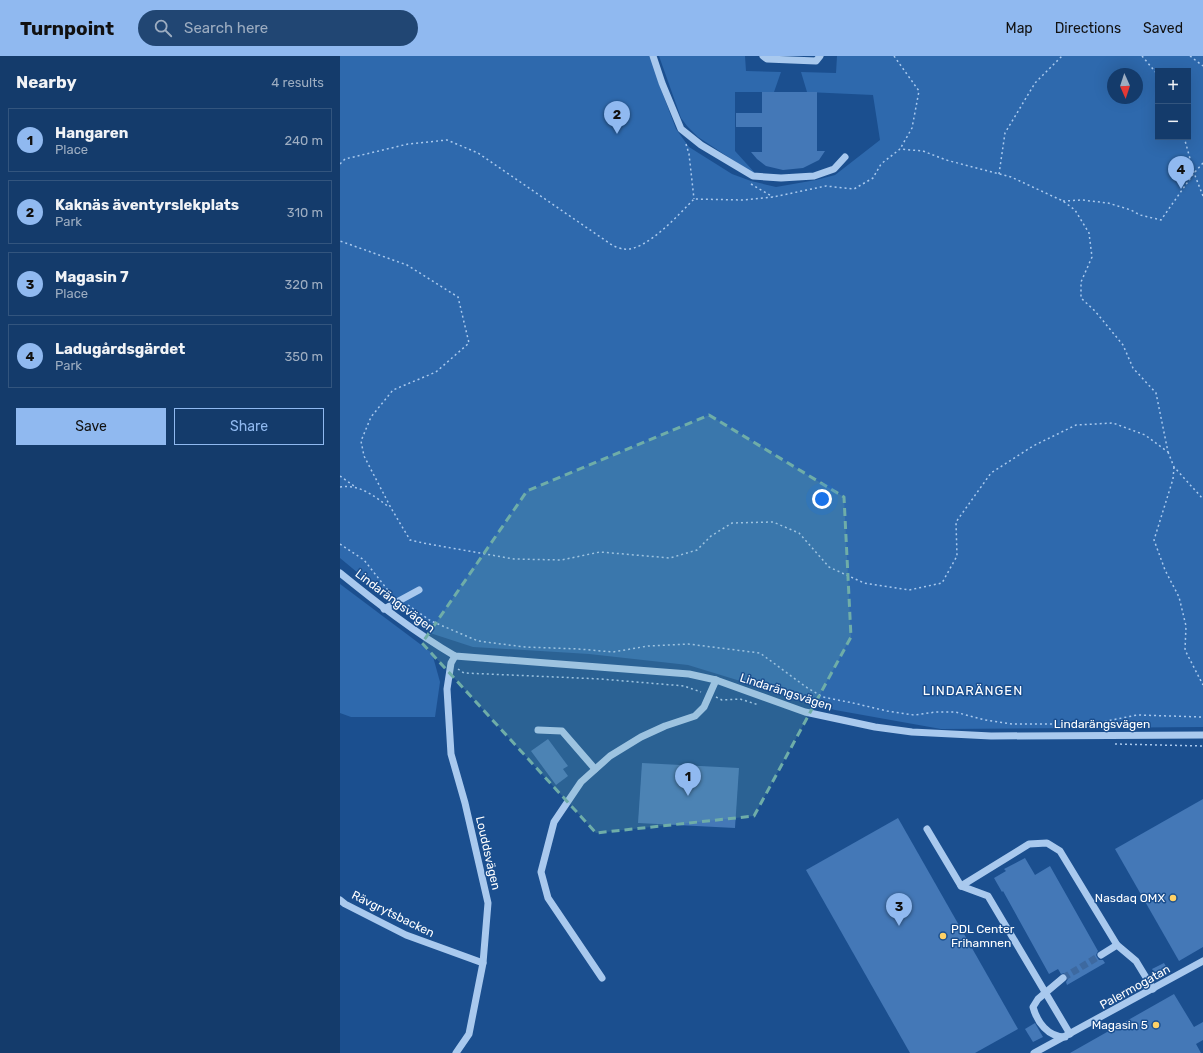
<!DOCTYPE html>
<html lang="en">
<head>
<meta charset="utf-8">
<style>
	body { margin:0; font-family:Rubik,sans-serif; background:#214673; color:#f1f3f6 }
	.controls { position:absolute; right:12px; top:12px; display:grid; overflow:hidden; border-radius:0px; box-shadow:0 4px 16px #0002 }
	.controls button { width:36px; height:36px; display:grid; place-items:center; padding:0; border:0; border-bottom:1px solid #33557e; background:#143b6b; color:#f1f3f6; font:20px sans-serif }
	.compass { position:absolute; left:767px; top:12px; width:36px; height:36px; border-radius:50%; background:#143b6b; box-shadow:0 4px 16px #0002; rotate:177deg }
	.you { position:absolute; left:482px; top:443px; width:14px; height:14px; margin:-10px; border:3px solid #fff; border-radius:50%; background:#1a73e8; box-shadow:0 0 0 6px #1a73e833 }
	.badge { display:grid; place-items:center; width:26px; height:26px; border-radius:50%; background:#90b9f0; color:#111; font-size:13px; font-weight:700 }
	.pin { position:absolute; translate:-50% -33px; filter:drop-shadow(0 1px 2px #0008) }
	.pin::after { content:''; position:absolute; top:21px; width:14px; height:12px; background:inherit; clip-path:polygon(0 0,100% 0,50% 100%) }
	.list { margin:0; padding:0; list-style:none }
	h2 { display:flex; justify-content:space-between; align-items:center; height:52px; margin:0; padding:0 16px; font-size:17px }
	h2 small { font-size:13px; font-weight:400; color:#9dadc1 }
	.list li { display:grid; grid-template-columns:26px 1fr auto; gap:12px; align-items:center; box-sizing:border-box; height:64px; margin:0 8px 8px; padding:0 8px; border:1px solid #33557e; border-radius:0px }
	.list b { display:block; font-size:15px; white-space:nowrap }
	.list p { margin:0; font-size:13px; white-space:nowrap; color:#9dadc1 }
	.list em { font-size:13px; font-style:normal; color:#9dadc1 }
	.actions { display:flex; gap:8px; padding:12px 16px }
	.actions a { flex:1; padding:9px 0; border:1px solid #90b9f0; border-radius:0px; text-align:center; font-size:14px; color:#90b9f0 }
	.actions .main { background:#90b9f0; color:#111 }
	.icon { flex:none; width:22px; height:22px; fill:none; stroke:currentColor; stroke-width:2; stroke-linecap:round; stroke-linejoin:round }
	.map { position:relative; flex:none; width:863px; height:997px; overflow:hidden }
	header { display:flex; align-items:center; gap:24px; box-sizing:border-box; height:56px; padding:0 20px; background:#90b9f0; color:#111 }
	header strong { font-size:19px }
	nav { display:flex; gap:22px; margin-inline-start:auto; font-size:14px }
	.search { width:280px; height:36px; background:#214673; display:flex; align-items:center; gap:10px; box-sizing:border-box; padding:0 14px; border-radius:22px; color:#9dadc1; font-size:15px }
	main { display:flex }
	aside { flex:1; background:#143b6b }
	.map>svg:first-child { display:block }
	.green { fill:#2e69ad; fill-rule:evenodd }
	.building { fill:#4478b7 }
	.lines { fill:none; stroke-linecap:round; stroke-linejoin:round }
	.minor-tunnel { stroke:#3d69a0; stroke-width:7; stroke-dasharray:7 3.5; stroke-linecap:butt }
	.path { stroke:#a9c9ee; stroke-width:1.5; stroke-dasharray:2 3; stroke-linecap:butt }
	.minor { stroke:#a9c9ee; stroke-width:7 }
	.marked { fill:#6fada8; fill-opacity:0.2; stroke:#6fada8; stroke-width:3; stroke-dasharray:8 5; stroke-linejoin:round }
	.poi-dot { fill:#ffd166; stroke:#1b4f8f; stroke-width:1.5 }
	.labels { text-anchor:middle; stroke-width:3; stroke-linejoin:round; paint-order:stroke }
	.street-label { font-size:12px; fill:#fff; stroke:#1b4f8f }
	.poi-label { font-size:12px; fill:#fff; stroke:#1b4f8f; text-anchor:end }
	.neighbourhood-label { font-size:13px; letter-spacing:1px; fill:#fff; stroke:#1b4f8f }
</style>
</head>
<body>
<header>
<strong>Turnpoint</strong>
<div class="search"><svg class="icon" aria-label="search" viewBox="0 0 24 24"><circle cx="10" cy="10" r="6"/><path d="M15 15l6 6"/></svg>Search here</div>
<nav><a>Map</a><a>Directions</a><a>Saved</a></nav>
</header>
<main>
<aside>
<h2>Nearby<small>4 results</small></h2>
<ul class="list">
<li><span class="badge">1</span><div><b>Hangaren</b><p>Place</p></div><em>240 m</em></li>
<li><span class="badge">2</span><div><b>Kaknäs äventyrslekplats</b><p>Park</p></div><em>310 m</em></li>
<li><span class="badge">3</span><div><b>Magasin 7</b><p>Place</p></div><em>320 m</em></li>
<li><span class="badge">4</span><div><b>Ladugårdsgärdet</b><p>Park</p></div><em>350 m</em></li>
</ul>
<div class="actions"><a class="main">Save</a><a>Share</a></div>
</aside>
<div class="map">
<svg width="863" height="997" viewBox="0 0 863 997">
	<rect width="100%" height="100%" fill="#1b4f8f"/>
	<g class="green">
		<path d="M0 0H311L319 28 336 73 349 91 392 118 411 125 436 131 476 124 495 119 540 84 533 39 467 36 461 16 496 17 497 0H863V671L601 673 495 654 348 609 249 598 133 591 90 577 0 502ZM818 15H848V81H818ZM773 18H797V42H773Z"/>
		<path d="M319 0H405L406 15 441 16 434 36H395V95L415 117 414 118 358 81 347 70 341 62Z"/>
		<path d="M0 528 92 597 100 626 95 661H11L0 657Z"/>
	</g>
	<g class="building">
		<path d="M422 36H477V95H485L479 104 463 112 443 114 426 110 417 103 411 96H422V71H396V57H422Z"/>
		<path d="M208 683 228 710 223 713 228 720 216 729 191 695Z"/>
		<path d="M302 707 399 712 395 772 298 767Z"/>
		<path d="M863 743V891L839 905 775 793Z"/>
		<path d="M558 762 678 973 635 997H570L466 814Z"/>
		<path d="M685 802 695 819 710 810 758 895 756 899 757 901 759 904H763L765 907 727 929 726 926 728 923 727 919 724 917 721 918 718 913 709 918 663 835 662 836 654 822 666 815 664 813Z"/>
		<path d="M824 907 828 914 817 921 812 913Z"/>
		<path d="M834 938 854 971 863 966V984L856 988 861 997H730Z"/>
		<path d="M695 967 703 981 693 986 685 973Z"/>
	</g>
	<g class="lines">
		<path class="minor-tunnel" d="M723 922 761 899"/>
		<g class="path">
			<path d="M554 0 579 35 572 72 560 93"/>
			<path d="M802 0 818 19"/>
			<path d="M850 0 863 10"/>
			<path d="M844 81 854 117 863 140"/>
			<path d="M346 88 349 98 354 143"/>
			<path d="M0 108 5 103 68 88 107 84 138 97 272 189C276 191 281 193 284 193 306 196 340 157 354 143L404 144 433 141 486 130 514 133 533 122 541 108 560 93 583 95 606 104 671 121 723 145 735 154 749 177 752 201 741 226V242L755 255 783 289 793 312 816 337 828 396 805 379 773 367 736 369 693 390 651 417 616 466 617 500 602 527 569 534 524 527 489 511 459 477 433 466 392 467 371 480 357 494 330 502 260 496 221 504 174 503 83 487 70 484 51 452 24 400 21 385 31 361 53 334 96 316 129 287 118 241 67 209 0 185"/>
			<path d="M659 118 665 77 695 27 722 0"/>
			<path d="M411 128 433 141"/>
			<path d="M723 145 742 144 768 147 791 154 800 159 821 164 854 117 863 107"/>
			<path d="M828 396 834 411 863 443"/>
			<path d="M834 411 833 423 814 484 825 514 839 541 846 570 845 594 863 629"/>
			<path d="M0 420 14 430"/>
			<path d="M0 431C20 428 34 440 49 451"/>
			<path d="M0 488 24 504 47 533 53 538"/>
			<path d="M68 549 91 565 138 585 185 591 239 593 273 596 308 590 348 588 420 597 466 631 483 641 513 647 547 655 574 659 596 656H615L645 664 672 668H752L797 659 863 661"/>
			<path d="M118 613 124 617 261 623 344 630 361 636"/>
			<path d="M376 641 382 644 400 643 419 649"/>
			<path d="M775 688 863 690"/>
		</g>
		<g class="minor">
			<path d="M313 0 322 27 341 73 361 89 413 120 441 122 474 120 494 113 505 101"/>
			<path d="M423 0 427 3 476 5 480 0"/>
			<path d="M0 517C37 547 74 576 115 600L349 618 376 624 465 656 535 671 572 676 651 680 863 679"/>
			<path d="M44 553 79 534"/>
			<path d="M115 600 111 607 107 633 111 698 125 747 148 847 143 907 129 978 116 997"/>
			<path d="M198 674 222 675 255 713"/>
			<path d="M587 773 621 830 648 840 730 978"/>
			<path d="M621 830 689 788 707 787 720 795 777 889 796 905 813 933"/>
			<path d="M0 844 5 848 66 879 143 907"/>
			<path d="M761 899 777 889"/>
			<path d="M262 922 208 842 201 816 214 766 241 726 270 700 301 681 325 670 355 660 364 651 376 624"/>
			<path d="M723 922 698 943 693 951C697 966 708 981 725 981"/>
			<path d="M694 997 863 905"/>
		</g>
	</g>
	<path class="marked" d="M369 359 504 441 511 581 414 760 256 777 82 587 187 435Z"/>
	<g class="poi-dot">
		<circle cx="833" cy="842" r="4"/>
		<circle cx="603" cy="880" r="4"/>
		<circle cx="816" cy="969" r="4"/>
	</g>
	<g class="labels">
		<g class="street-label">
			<text transform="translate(55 545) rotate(37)" y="4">Lindarängsvägen</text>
			<text transform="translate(446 636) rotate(18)" y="4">Lindarängsvägen</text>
			<text x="762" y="672">Lindarängsvägen</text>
			<text transform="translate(148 797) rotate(77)" y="4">Louddsvägen</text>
			<text transform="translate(53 858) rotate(26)" y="4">Rävgrytsbacken</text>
			<text transform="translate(795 931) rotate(-29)" y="4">Palermogatan</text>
		</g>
		<g class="poi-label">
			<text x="825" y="846">Nasdaq OMX</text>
			<text x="611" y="877" text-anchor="start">PDL Center<tspan x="611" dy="14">Frihamnen</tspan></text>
			<text x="808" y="973">Magasin 5</text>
		</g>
		<g class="neighbourhood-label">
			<text x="633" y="639">LINDARÄNGEN</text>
		</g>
	</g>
</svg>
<div class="controls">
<button>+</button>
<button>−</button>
</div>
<svg class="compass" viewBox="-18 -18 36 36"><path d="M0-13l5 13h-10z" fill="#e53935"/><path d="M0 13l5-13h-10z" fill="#9dadc1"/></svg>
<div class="you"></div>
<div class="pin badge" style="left:348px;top:740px">1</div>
<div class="pin badge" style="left:277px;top:78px">2</div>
<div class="pin badge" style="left:559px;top:870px">3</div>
<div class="pin badge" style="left:841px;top:133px">4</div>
</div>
</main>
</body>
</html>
